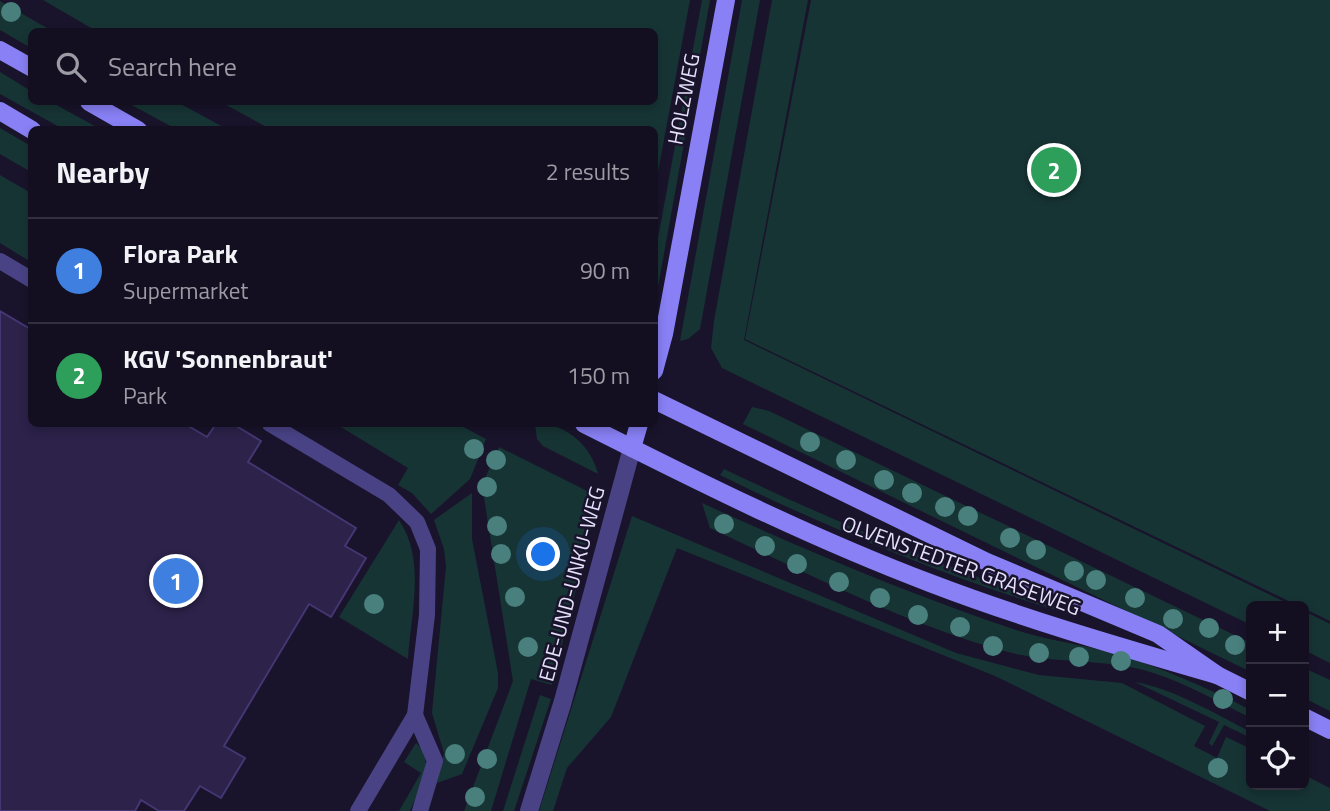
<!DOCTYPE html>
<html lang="en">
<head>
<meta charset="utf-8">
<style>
	body { margin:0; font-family:"Titillium Web",sans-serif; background:#201d2d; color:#f1f3f6 }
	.controls { position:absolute; right:21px; bottom:21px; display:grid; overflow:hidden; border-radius:10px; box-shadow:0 4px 10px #0003 }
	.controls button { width:63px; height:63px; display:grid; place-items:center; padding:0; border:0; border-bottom:2px solid #322f3e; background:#130f20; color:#f1f3f6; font:35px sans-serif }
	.you { position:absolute; left:544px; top:555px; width:24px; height:24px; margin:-18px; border:5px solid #fff; border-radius:50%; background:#1a73e8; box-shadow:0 0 0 10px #1a73e833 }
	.badge { display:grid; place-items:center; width:46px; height:46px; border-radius:50%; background:#1eceeb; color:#fff; font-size:23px; font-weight:700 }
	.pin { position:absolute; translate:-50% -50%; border:4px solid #fff; box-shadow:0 2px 7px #0006 }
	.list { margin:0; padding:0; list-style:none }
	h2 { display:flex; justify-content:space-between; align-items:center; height:91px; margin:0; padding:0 28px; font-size:30px }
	h2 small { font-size:23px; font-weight:400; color:#9d9ca5 }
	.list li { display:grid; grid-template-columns:46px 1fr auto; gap:21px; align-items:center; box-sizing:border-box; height:105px; padding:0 28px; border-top:2px solid #322f3e }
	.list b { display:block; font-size:26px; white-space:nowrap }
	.list p { margin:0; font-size:23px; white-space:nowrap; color:#9d9ca5 }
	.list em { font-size:23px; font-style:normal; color:#9d9ca5 }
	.icon { flex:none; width:38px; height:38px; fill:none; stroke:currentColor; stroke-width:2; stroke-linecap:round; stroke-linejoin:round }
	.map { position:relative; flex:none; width:1330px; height:811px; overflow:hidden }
	.search { position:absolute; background:#130f20; box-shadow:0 4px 10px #0003; left:28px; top:28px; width:630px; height:77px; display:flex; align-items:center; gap:18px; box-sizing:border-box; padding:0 24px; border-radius:10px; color:#9d9ca5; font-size:26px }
	.panel { position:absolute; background:#130f20; box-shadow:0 4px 10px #0003; left:28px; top:126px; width:630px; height:301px; border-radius:10px }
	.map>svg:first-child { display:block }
	.green { fill:#173434 }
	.building { fill:#2c224a; stroke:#453674; stroke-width:2 }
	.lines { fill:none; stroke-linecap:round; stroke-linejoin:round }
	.lane { stroke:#494386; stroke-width:16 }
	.street { stroke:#494386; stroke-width:18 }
	.secondary { stroke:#8880f4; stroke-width:18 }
	.tree { fill:#49807e }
	.labels { text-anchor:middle; stroke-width:5; stroke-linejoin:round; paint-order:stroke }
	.street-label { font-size:21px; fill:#e5e1fc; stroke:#19142b }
</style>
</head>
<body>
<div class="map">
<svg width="1330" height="811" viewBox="0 0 1330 811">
	<rect width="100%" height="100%" fill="#19142b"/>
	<g class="green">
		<path d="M43 0H690L655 188 654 130 270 129 221 102H654V32H98Z"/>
		<path d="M702 0H710L655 303V254Z"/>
		<path d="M742 0H760L700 329 688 339 680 341Z"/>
		<path d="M772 0H808L744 340 1293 606H1251V625L722 368 711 348 714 321Z"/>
		<path d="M811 0H1330V621L745 339Z"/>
		<path d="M0 1 52 31 32 32 31 48 0 30Z"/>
		<path d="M0 72 31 91 32 102H51L100 129H63L0 94Z"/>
		<path d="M126 102H177L227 129H176Z"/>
		<path d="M0 128 31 146V172L0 154Z"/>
		<path d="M0 175 31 193V262L0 243Z"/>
		<path d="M752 407 769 411 1251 643V672L743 424Z"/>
		<path d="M336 424H458L486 439 470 479 431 514 412 493 398 485 408 468Z"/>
		<path d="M535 424C565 422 591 445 598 474L543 446 537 439Z"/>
		<path d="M499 447 599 497 552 685 531 679 491 811H464L513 681 482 485Z"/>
		<path d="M724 469C837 523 950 570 1069 608L1078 617C954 580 836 532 720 475Z"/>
		<path d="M472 493V539L498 673V688L462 774 437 783 444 753 432 713 446 567 444 549 434 520Z"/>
		<path d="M702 503C805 550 909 594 1016 630 1046 640 1079 644 1109 652 1159 666 1205 687 1251 710V718C1214 700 1176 677 1135 668 1094 659 1049 663 1008 652 904 624 807 573 710 528Z"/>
		<path d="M632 516 956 653 1039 675 1122 683 1205 726 1194 746 1217 758 1226 737 1251 749V785H1304V775L1330 788V811H1270L995 676 677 548 611 717 567 768 553 811H539Z"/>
		<path d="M399 520C426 560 411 613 408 659L339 617Z"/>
		<path d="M1304 611 1330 624V663L1304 650Z"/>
		<path d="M1304 668 1330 680V711L1304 698Z"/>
		<path d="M1135 682C1175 689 1215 714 1251 732V738L1224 725 1212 746 1209 743 1219 722Z"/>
		<path d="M540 695 551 699 514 811H503Z"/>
		<path d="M416 743C437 761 419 790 410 811H399L421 773 404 762Z"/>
	</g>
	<path class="building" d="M0 311 32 330V424H185L207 437 216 424H233L261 441 248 462 356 528 345 546 366 558 331 617 309 604 224 746 245 758 221 798 200 786 184 811H159L141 800 135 811H0Z"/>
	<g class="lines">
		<g class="lane">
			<path d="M0 261 32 280"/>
			<path d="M270 424 389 495 417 522 428 549 427 615 415 715 358 811"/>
			<path d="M415 715 435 761 420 811"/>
		</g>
		<path class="street" d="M529 811 563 701 632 448"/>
		<g class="secondary">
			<path d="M0 50 32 68"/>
			<path d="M89 102 138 130"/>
			<path d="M0 111 32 130"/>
			<path d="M654 371 664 334 726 0"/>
			<path d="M654 400 987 562 1158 634 1217 675 1251 692"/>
			<path d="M584 424C697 481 811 538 930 583 1024 619 1121 647 1217 675"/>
			<path d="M632 448 639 424"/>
			<path d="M1304 717 1330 730"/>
		</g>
	</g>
	<g class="tree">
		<circle cx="11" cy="12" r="10"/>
		<circle cx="810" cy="442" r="10"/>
		<circle cx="474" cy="449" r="10"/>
		<circle cx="496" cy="460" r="10"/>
		<circle cx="846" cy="460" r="10"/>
		<circle cx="884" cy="480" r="10"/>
		<circle cx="487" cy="487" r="10"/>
		<circle cx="912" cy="493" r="10"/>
		<circle cx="945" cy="507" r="10"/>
		<circle cx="968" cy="516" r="10"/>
		<circle cx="724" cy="524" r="10"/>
		<circle cx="497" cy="526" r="10"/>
		<circle cx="1010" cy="538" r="10"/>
		<circle cx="765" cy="546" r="10"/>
		<circle cx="1036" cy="550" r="10"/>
		<circle cx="501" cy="554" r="10"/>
		<circle cx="797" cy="564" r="10"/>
		<circle cx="1074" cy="571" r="10"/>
		<circle cx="1096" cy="580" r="10"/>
		<circle cx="839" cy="582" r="10"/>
		<circle cx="515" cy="597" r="10"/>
		<circle cx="880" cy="598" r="10"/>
		<circle cx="1135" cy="598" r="10"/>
		<circle cx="374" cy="604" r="10"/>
		<circle cx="918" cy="615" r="10"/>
		<circle cx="1173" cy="619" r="10"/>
		<circle cx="960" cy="627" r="10"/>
		<circle cx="1209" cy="628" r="10"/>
		<circle cx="1235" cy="645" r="10"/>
		<circle cx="993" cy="646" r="10"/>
		<circle cx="528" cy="647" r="10"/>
		<circle cx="1039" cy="653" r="10"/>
		<circle cx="1079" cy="657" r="10"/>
		<circle cx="1121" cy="661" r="10"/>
		<circle cx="1223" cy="699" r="10"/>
		<circle cx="455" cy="754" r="10"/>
		<circle cx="487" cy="759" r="10"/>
		<circle cx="1218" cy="768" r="10"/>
		<circle cx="475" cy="797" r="10"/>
	</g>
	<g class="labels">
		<g class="street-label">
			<text transform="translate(684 99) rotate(-79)" y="7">HOLZWEG</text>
			<text transform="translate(961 566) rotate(20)" y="7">OLVENSTEDTER GRASEWEG</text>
			<text transform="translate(572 584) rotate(-75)" y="7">EDE-UND-UNKU-WEG</text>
		</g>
	</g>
</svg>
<div class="controls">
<button>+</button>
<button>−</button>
<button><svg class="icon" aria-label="locate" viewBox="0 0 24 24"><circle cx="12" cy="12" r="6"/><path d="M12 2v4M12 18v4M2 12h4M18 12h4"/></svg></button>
</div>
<div class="you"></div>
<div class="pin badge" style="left:176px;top:581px;background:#3f7fe0">1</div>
<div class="pin badge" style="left:1054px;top:170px;background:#2e9e5b">2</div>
<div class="search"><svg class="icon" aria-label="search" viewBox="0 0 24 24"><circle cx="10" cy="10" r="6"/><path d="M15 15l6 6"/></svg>Search here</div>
<section class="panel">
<h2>Nearby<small>2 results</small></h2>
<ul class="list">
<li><span class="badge" style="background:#3f7fe0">1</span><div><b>Flora Park</b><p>Supermarket</p></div><em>90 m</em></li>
<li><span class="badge" style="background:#2e9e5b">2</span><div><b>KGV 'Sonnenbraut'</b><p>Park</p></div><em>150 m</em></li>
</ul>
</section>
</div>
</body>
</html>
